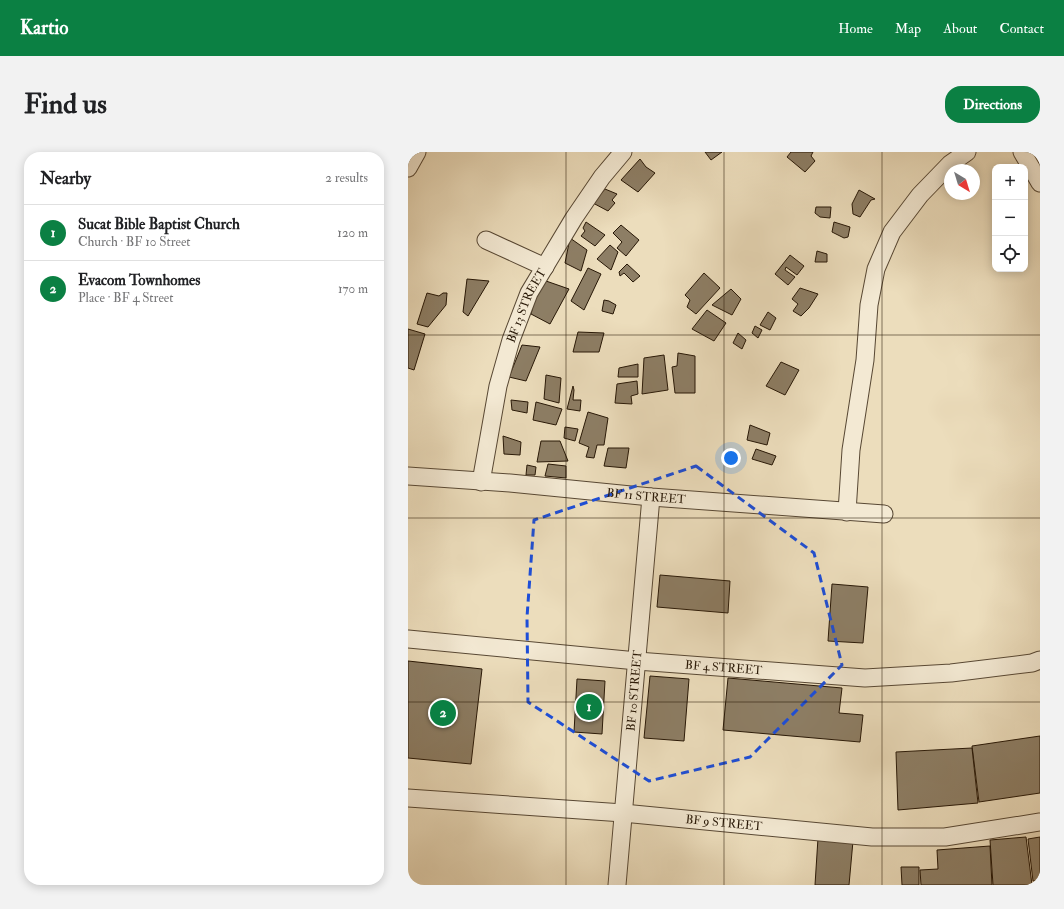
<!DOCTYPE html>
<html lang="en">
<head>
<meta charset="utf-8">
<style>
	body { margin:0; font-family:"IM FELL Double Pica",serif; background:#f2f2f2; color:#202124 }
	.controls { position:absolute; right:12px; top:12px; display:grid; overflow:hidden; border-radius:8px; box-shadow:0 2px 10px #0003 }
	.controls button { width:36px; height:36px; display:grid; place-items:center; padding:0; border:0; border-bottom:1px solid #e0e0e0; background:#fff; color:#202124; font:20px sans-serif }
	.compass { position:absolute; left:536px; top:12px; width:36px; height:36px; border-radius:50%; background:#fff; box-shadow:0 2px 10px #0003; rotate:142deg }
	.you { position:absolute; left:323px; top:306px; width:14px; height:14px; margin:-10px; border:3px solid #fff; border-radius:50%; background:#1a73e8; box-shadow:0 0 0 6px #1a73e833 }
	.badge { display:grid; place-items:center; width:26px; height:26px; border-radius:50%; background:#0b8043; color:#fff; font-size:13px; font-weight:700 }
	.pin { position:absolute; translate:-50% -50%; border:2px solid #fff; box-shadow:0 1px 4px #0006 }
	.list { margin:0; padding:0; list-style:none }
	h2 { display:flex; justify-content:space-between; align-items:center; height:52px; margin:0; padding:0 16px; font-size:17px }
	h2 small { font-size:13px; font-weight:400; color:#757577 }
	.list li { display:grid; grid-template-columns:26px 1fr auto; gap:12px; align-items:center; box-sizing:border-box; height:56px; padding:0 16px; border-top:1px solid #e0e0e0 }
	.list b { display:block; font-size:15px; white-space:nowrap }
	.list p { margin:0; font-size:13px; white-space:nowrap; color:#757577 }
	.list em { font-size:13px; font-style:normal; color:#757577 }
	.icon { flex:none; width:22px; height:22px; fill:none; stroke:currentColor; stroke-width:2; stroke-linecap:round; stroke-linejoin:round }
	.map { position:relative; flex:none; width:632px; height:733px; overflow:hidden; border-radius:16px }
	header { display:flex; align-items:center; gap:24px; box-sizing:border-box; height:56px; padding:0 20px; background:#0b8043; color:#fff }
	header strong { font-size:19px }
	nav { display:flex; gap:22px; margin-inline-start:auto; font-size:14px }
	.intro { display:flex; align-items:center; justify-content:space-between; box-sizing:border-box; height:96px; padding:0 24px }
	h1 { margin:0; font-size:28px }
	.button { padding:10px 18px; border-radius:16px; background:#0b8043; color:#fff; font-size:14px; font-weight:700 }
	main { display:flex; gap:24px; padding:0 24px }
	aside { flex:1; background:#fff; border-radius:16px; box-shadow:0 2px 10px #0003 }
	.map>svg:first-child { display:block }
	.building { fill:#8d7e65; stroke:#271706 }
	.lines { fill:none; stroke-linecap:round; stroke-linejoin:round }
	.minor-casing { stroke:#584834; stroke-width:19 }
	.minor { stroke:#f3e9d3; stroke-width:17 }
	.marked { fill:none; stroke:#1d4ed8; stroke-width:3; stroke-dasharray:8 5; stroke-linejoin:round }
	.grid { fill:none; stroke:#271706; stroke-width:1; stroke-opacity:0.55 }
	.labels { text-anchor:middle; stroke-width:3.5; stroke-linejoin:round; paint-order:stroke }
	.street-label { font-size:12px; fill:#271706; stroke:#f3e9d3 }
</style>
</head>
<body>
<header>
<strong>Kartio</strong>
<nav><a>Home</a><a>Map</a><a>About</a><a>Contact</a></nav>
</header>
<div class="intro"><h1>Find us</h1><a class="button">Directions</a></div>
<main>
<aside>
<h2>Nearby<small>2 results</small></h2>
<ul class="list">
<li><span class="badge">1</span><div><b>Sucat Bible Baptist Church</b><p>Church · BF 10 Street</p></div><em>120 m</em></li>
<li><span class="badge">2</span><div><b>Evacom Townhomes</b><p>Place · BF 4 Street</p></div><em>170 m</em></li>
</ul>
</aside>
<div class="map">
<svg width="632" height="733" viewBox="0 0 632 733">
	<rect width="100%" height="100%" fill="#ecddbc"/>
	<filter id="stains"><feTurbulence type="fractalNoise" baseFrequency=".005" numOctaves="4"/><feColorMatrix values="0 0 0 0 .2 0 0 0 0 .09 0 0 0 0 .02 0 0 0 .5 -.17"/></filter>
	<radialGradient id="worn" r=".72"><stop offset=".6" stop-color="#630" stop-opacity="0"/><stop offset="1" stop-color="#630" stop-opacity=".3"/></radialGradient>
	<g class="building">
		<path d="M297 0H314L303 8Z"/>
		<path d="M383 0H405L403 4 407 9 397 20 379 5Z"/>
		<path d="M232 7 238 15 247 21 230 40 213 28Z"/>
		<path d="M197 37 209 42 204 48 207 51 200 59 185 51Z"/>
		<path d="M451 38 467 47 463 48 452 65 445 62 444 52Z"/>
		<path d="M408 55H423L422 66 412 65 407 61Z"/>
		<path d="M178 70 197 83 187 94 173 84 177 79 175 76Z"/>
		<path d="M426 70 442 75 440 85 436 86 424 80Z"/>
		<path d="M213 73 231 88 218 104 209 96 214 90 205 81Z"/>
		<path d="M162 86 179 98 173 119 157 111Z"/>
		<path d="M202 93 210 100 203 118 189 107Z"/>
		<path d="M409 99 419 102V110H407Z"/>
		<path d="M382 103 396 114 389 123 378 115 377 118 387 125 380 133 367 122Z"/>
		<path d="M219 112 232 124 225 130 216 121 212 124 211 120Z"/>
		<path d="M180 116 193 122 176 158 163 149Z"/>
		<path d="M296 121 312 136 288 162 279 155 282 148 277 143Z"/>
		<path d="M59 127 81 129 60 164 55 160Z"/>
		<path d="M138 129 161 137 142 172 123 162 127 146Z"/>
		<path d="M392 136 410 142 401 156 393 164 385 159 390 152 384 147Z"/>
		<path d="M323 137 333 147 324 163 304 153Z"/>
		<path d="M19 141 31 144 35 141H39L38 153 20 175 9 172Z"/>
		<path d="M196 148 201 149 208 153 205 162 194 159Z"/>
		<path d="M299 158 318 171 306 189 284 177Z"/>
		<path d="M360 160 368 166 362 178 352 173Z"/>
		<path d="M347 174 354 178 350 186 344 181Z"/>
		<path d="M0 177 17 182 6 218 0 216Z"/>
		<path d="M170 180 196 181 191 200H165Z"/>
		<path d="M330 181 338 188 334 197 325 191Z"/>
		<path d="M114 193 132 195 118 229 101 225Z"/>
		<path d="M270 201 287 204V241H267L264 215 269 214Z"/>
		<path d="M256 203 260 238 234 242 236 206Z"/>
		<path d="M373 210 391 218 377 243 358 234Z"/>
		<path d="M230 212V225H210L211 216Z"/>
		<path d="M138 223 153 226 151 251 136 247Z"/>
		<path d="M229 229 230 242 223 244 224 252 207 251 209 232Z"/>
		<path d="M165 234 166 238 165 248H173L172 259 159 257Z"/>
		<path d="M103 248 120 250 119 261 104 258Z"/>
		<path d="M128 250 154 257 148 273 125 268Z"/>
		<path d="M180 260 200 266 196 293H189L186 306 178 305 181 295 171 291Z"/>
		<path d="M342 273 362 281 359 293 339 288Z"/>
		<path d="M157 275 170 277 167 289 156 286Z"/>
		<path d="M95 284 113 290 112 303 96 302Z"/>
		<path d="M133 289H152L160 309 129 310Z"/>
		<path d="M200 296H221L218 316 196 314Z"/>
		<path d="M348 297 368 304 364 313 344 307Z"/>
		<path d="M140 312 158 314V326L137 324Z"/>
		<path d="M119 313 128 315 127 323H118Z"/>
		<path d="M252 423 322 429 320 461 249 455Z"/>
		<path d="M424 432 460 435 455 491 420 489Z"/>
		<path d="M0 509 74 517 63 612 0 606Z"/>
		<path d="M242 524 281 527 276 589 236 586Z"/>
		<path d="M320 526 434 536 431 561 455 563 452 590 315 578Z"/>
		<path d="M169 527 197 529 194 582 166 580Z"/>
		<path d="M632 584V641L571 650 564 594Z"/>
		<path d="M564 596 570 651 490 658 488 600Z"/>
		<path d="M618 685 624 733H585L582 688Z"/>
		<path d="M632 685V729H625L620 687Z"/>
		<path d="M410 686 445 689 441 733H407Z"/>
		<path d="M582 694 584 733H513L512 718 530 717 529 698Z"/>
		<path d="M493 715H511V733H494Z"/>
	</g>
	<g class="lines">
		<defs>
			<g id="minor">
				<path d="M614 0 632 31"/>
				<path d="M0 16 9 0"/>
				<path d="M78 88 137 115"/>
				<path id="s1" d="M0 324 102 331 243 345 476 362"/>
				<path id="s2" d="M73 330 90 234 103 188 121 141 166 66 194 25 215 0"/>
				<path d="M439 360 443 298 457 208 461 153 468 117 484 80 512 43 542 12 559 0"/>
				<path id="s3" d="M0 487 229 509 457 526 543 521 624 511 632 508"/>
				<path id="s4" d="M0 646 215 661 464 685H537L632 670"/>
				<path id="s5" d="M209 733 243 345"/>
			</g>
		</defs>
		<use href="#minor" class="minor-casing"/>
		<use href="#minor" class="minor"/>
	</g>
	<path class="marked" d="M288 314 406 401 434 513 342 605 241 629 120 550 119 465 126 368Z"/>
	<path class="grid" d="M158 0V733M316 0V733M474 0V733M0 183H632M0 366H632M0 550H632"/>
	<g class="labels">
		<g class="street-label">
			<text dy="4" stroke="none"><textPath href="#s2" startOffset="183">BF 13 STREET</textPath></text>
			<text dy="4" stroke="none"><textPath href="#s1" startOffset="239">BF 11 STREET</textPath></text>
			<text dy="4" stroke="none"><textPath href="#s3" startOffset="317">BF 4 STREET</textPath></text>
			<text dy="4" stroke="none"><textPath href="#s5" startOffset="195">BF 10 STREET</textPath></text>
			<text dy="4" stroke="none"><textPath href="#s4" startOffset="317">BF 9 STREET</textPath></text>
		</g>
	</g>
	<rect width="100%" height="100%" filter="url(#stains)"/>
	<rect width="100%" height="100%" fill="url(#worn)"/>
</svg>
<div class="controls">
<button>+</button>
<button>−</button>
<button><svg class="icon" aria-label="locate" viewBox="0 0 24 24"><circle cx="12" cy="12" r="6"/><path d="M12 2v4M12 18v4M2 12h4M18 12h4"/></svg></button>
</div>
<svg class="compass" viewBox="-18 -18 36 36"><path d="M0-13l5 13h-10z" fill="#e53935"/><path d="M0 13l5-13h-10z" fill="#757577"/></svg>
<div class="you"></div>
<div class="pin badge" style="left:181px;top:555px">1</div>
<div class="pin badge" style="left:35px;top:561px">2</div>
</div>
</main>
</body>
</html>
